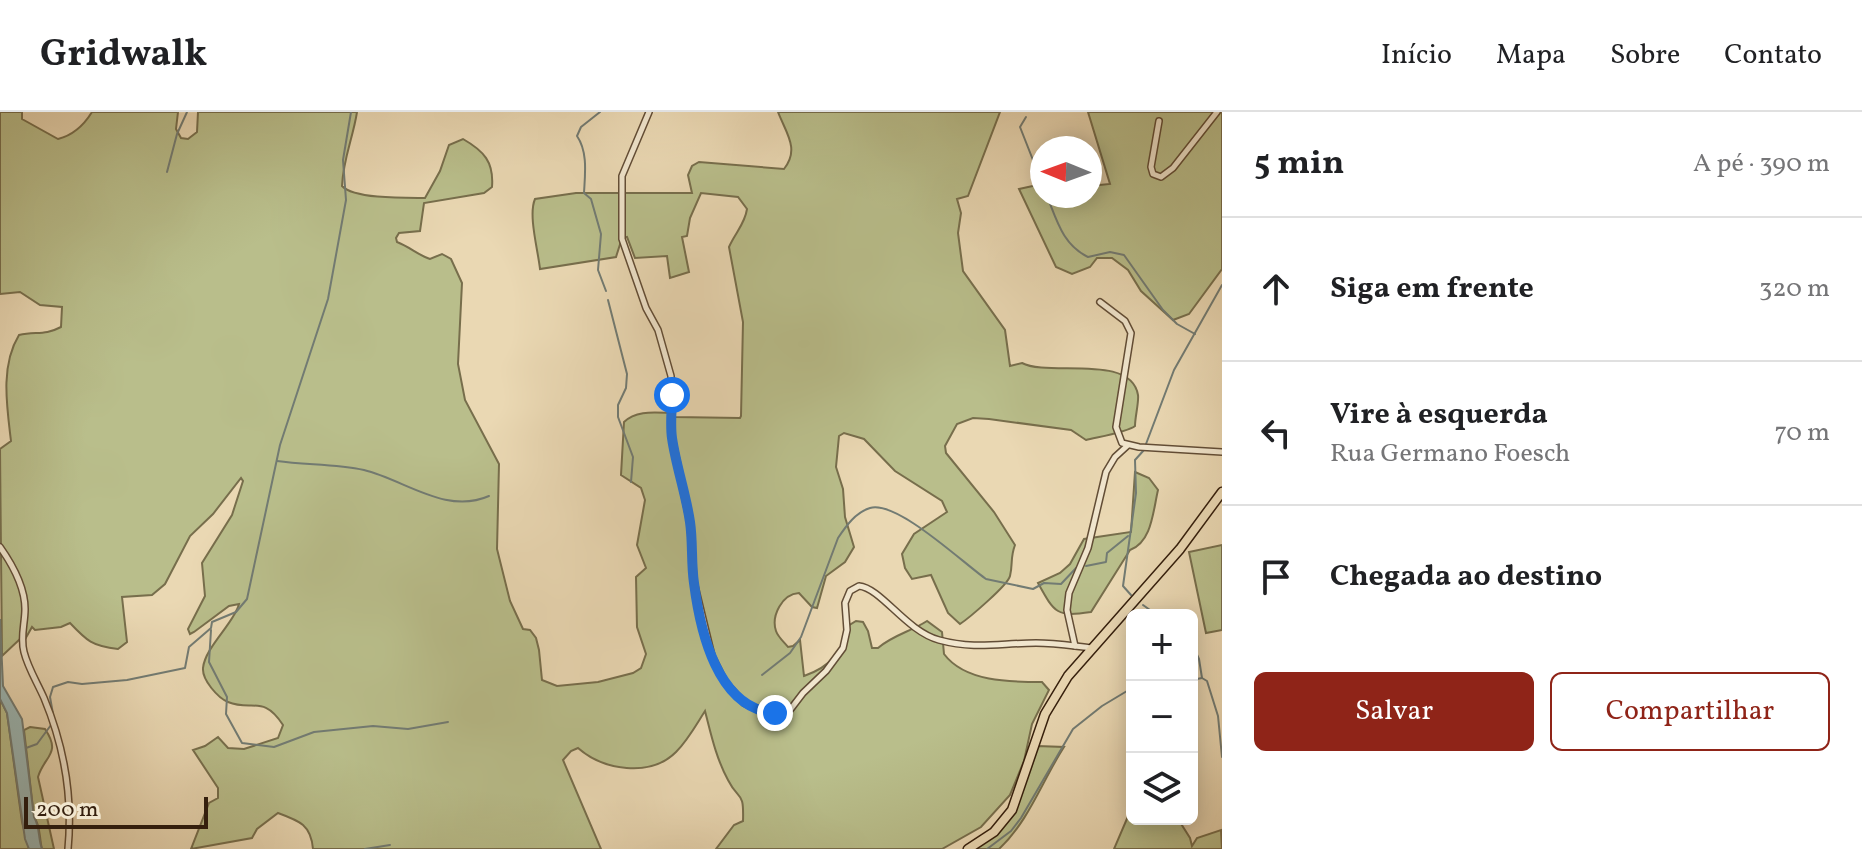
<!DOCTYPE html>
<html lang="pt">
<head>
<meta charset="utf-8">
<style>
	body { margin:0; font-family:Vollkorn,serif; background:#f6f6f6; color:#202124 }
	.controls { position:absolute; right:24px; bottom:24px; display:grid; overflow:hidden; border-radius:12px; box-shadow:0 4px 20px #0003 }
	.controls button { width:72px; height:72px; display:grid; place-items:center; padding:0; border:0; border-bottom:2px solid #e0e0e0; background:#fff; color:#202124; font:40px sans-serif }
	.compass { position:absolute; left:1030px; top:24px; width:72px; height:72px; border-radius:50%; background:#fff; box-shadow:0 4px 20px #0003; rotate:271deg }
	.scale { position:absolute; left:24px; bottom:20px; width:184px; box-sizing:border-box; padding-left:8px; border:4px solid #351f0d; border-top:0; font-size:22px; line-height:28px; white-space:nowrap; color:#351f0d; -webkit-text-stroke:6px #f1e6ce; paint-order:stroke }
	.stop { position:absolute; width:24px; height:24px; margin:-18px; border:6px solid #1a73e8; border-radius:50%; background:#fff }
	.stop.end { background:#1a73e8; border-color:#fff; box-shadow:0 2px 8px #0008 }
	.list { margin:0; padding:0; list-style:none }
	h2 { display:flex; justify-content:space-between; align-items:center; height:104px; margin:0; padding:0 32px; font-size:34px }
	h2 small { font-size:26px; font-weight:400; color:#757577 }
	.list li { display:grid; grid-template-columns:52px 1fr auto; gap:24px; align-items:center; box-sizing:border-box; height:144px; padding:0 32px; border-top:2px solid #e0e0e0 }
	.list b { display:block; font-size:30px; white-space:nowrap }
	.list p { margin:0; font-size:26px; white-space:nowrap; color:#757577 }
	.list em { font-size:26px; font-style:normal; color:#757577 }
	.actions { display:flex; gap:16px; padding:24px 32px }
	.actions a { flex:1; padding:18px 0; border:2px solid #8f2418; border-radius:12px; text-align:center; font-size:28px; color:#8f2418 }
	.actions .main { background:#8f2418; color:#fff }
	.icon { flex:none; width:44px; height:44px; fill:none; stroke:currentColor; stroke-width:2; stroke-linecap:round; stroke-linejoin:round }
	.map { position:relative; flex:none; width:1222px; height:737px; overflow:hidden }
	header { display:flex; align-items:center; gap:48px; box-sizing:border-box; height:112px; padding:0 40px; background:#fff; border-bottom:2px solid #e0e0e0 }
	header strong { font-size:38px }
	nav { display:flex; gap:44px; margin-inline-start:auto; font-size:28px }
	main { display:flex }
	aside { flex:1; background:#fff }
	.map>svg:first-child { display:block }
	.green { fill:#b9be8b; stroke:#776e4c; stroke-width:2 }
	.water { fill:#9bb8b7; stroke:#727b73; stroke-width:2 }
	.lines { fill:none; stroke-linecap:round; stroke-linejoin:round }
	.stream { stroke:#727b73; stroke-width:2 }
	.minor-casing { stroke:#624d36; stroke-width:8 }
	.primary-casing { stroke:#351f0d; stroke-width:11 }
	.minor { stroke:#f1e6ce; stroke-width:5 }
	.primary { stroke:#ead8b3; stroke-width:8 }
	.route { stroke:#1a73e8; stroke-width:10 }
</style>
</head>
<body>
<header>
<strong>Gridwalk</strong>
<nav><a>Início</a><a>Mapa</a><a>Sobre</a><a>Contato</a></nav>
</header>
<main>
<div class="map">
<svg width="1222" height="737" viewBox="0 0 1222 737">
	<rect width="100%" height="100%" fill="#ead8b3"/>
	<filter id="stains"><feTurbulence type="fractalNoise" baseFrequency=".0025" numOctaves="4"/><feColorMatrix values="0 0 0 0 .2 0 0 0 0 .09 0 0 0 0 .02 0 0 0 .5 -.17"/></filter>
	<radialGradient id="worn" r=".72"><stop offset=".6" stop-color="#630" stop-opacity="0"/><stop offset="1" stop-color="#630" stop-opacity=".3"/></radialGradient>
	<g class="green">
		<path d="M0 0H22V7L58 27C74 23 84 13 92 0H178L176 17 181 26 188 27 197 20 198 0H357C353 26 343 47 342 74 354 87 405 86 425 86L440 59 449 33 463 27C484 39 494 50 492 75L484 81 424 91 420 119 399 121 396 126 397 130C410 135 418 143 430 147L442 142 451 147 462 171 458 252 465 288 499 352 497 437 510 489 523 517 530 518 536 526 539 538 542 568 557 574 598 570 633 561 641 556 646 542 637 515 636 465 646 456 637 433 645 388 641 376 621 363 624 310C637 297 658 301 674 301L675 305 740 306 741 304 743 210 729 135C735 121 745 112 747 97L738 85 701 81 690 106 687 124 682 125 689 160 670 166 667 144 635 146 627 125 622 126 616 145 540 157C538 138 528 103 535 87L576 81H692L688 63 692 54 699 50 784 57C800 37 786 21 778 0H1000L968 84 957 87 961 101 958 121 963 159 1005 218 1010 254 1022 251C1048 265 1131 241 1138 283 1139 290 1135 305 1135 314 1128 320 1098 325 1086 328L1071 318 989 307 973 306 957 312 945 334 946 341 994 400 1015 433C1010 446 1013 452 1010 464 1008 473 969 506 960 512L948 501 931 463 912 467 905 456 902 442 914 422 947 400 942 389 895 359 864 327 844 321 839 324 836 355 843 377 845 405 854 435 845 450 826 464 817 496 812 495 799 481C782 482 771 504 776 519 778 525 784 530 788 535L793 534 800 528 804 564C830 555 842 541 848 514L856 509 863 510 868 519 872 536H878C893 523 910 520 927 509L942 520 944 542C965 570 1010 570 1042 570L1049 578 1032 612 1024 649 1010 683 981 715 942 737H716L734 713 743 709C744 677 739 690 728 668 716 646 711 622 705 599 696 613 688 628 676 640 650 666 603 658 578 636L571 639 563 648 601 737H313C311 713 300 709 278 701L257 717 252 726 191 737 209 691 218 686V676L193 638 205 634 218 625 228 636 244 637 278 626 283 613C263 582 252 600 228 590 218 586 202 568 203 556 205 535 235 510 239 492L229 494 194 520 190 522 188 517 205 484 202 451 232 403 243 369 241 366 213 402 190 424 165 472 152 483 122 485 127 530 118 537C92 534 87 529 70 511L61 515 35 518 32 515 23 531 20 527 2 544 0 337 11 329C7 295 0 254 19 223 36 219 44 224 61 215L62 195 40 193 20 180 0 182Z"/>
		<path d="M1088 0H1222V157L1189 202 1173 208 1141 179 1128 158 1112 146H1097L1090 155 1072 162 1056 155 1019 77 1042 72V84H1090V74L1110 72Z"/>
		<path d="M1135 360 1149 366 1158 378C1153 399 1152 430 1130 438L1091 500C1057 505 1055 502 1038 471L1060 461 1070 452 1084 427 1131 420Z"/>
		<path d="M1222 433V518L1206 521 1189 440Z"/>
		<path d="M0 587 7 601 22 710 29 737H0Z"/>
		<path d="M30 615 45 617C62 642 44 644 38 665L54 737H42C39 726 41 714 34 705L24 618Z"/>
		<path d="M1037 634 1064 635C1042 669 1029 709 999 737H964C1003 714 1027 678 1037 634Z"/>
		<path d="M1132 695V707H1178L1190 726 1192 734 1197 726 1221 718 1222 737H1114Z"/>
	</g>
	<path class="water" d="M0 507 3 574 22 607 34 705C40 715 38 726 42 737H29L25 727 7 601 0 587Z"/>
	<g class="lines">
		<g class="stream">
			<path d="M600 0 581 15 577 24C588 40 585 62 584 81L591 87 601 122 598 158 606 179"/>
			<path d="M1026 5 1020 15 1042 71"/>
			<path d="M167 60 177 22 187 0"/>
			<path d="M1047 84C1057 109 1063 133 1088 145L1110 140 1124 143 1163 198 1177 212 1195 222"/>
			<path d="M608 188 627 262 626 276 618 293V305L633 345 631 370"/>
			<path d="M1146 332 1174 258 1222 173"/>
			<path d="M277 349C306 353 336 352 364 358 405 368 446 403 489 384"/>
			<path d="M1086 454 1106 450 1107 441 1128 424"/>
			<path d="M1131 483 1123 474 1136 381 1135 348 1144 338"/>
			<path d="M1143 493 1157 503"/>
			<path d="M211 518 209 550 227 585 226 602 242 631 274 635 314 620 373 614 408 617 448 610"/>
			<path d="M1192 532 1199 547 1202 566 1207 569 1218 604 1222 645"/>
			<path d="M762 563 790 541 801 525 838 426C846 414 856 400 870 396 897 388 963 451 986 467L1033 477 1044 471 1061 472 1077 455"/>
			<path d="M1192 568 1202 566"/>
			<path d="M53 602 50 585 53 575 68 570 82 572 127 568 185 556 189 535 211 516 212 510 236 500 247 487 280 333 328 187 346 88 343 48 351 0"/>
			<path d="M26 636 37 632 51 613"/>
			<path d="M365 737 390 733"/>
			<path d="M987 737 1011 719 1021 706 1073 617 1102 594 1132 576"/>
		</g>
		<defs>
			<g id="minor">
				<path d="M649 0 622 64V127L646 196 658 218 671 264 672 326 690 410 694 470 712 544 725 570 744 591 757 597 775 601 790 598 803 581 826 559 843 536 847 518 845 491 850 479 859 474C881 476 906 519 939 528 976 538 1000 531 1036 531 1055 531 1073 534 1092 536"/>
				<path d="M1159 9 1151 55 1153 62 1161 65 1173 56 1217 0"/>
				<path d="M1100 190 1125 209 1131 221 1116 315 1122 331 1139 335 1222 340"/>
				<path d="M0 435C12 452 25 475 25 497 25 512 20 525 24 540 28 556 37 570 44 586 64 634 73 684 68 737"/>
				<path d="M1075 534 1067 498 1069 481 1088 436 1106 360 1115 345 1127 334"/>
			</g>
			<path id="primary" d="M968 737 994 720 1012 698 1045 602 1068 564 1180 437 1222 380"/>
		</defs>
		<use href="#minor" class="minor-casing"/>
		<use href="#primary" class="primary-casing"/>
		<use href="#minor" class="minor"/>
		<use href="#primary" class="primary"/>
	</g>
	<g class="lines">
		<path class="route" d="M672 283C672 297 670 312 672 326 676 354 686 382 690 410 693 430 691 451 694 471 700 518 717 597 775 601"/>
	</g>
	<rect width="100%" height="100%" filter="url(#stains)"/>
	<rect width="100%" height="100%" fill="url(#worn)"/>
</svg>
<div class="controls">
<button>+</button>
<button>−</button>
<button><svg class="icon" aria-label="layers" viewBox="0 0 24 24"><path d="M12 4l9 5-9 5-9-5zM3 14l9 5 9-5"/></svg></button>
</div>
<svg class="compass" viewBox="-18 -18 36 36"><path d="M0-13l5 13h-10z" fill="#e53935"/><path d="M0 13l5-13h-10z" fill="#757577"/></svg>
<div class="scale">200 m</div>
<div class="stop" style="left:672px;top:283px"></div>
<div class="stop end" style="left:775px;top:601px"></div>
</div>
<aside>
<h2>5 min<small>A pé · 390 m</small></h2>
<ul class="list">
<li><svg class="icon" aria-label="ahead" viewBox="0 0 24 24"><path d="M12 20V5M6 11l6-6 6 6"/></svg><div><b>Siga em frente</b></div><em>320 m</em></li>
<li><svg class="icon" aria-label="left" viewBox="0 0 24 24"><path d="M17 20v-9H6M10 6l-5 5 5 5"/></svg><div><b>Vire à esquerda</b><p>Rua Germano Foesch</p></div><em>70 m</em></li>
<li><svg class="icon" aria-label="arrive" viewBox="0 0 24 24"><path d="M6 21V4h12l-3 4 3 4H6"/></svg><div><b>Chegada ao destino</b></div></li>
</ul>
<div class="actions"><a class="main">Salvar</a><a>Compartilhar</a></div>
</aside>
</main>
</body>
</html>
